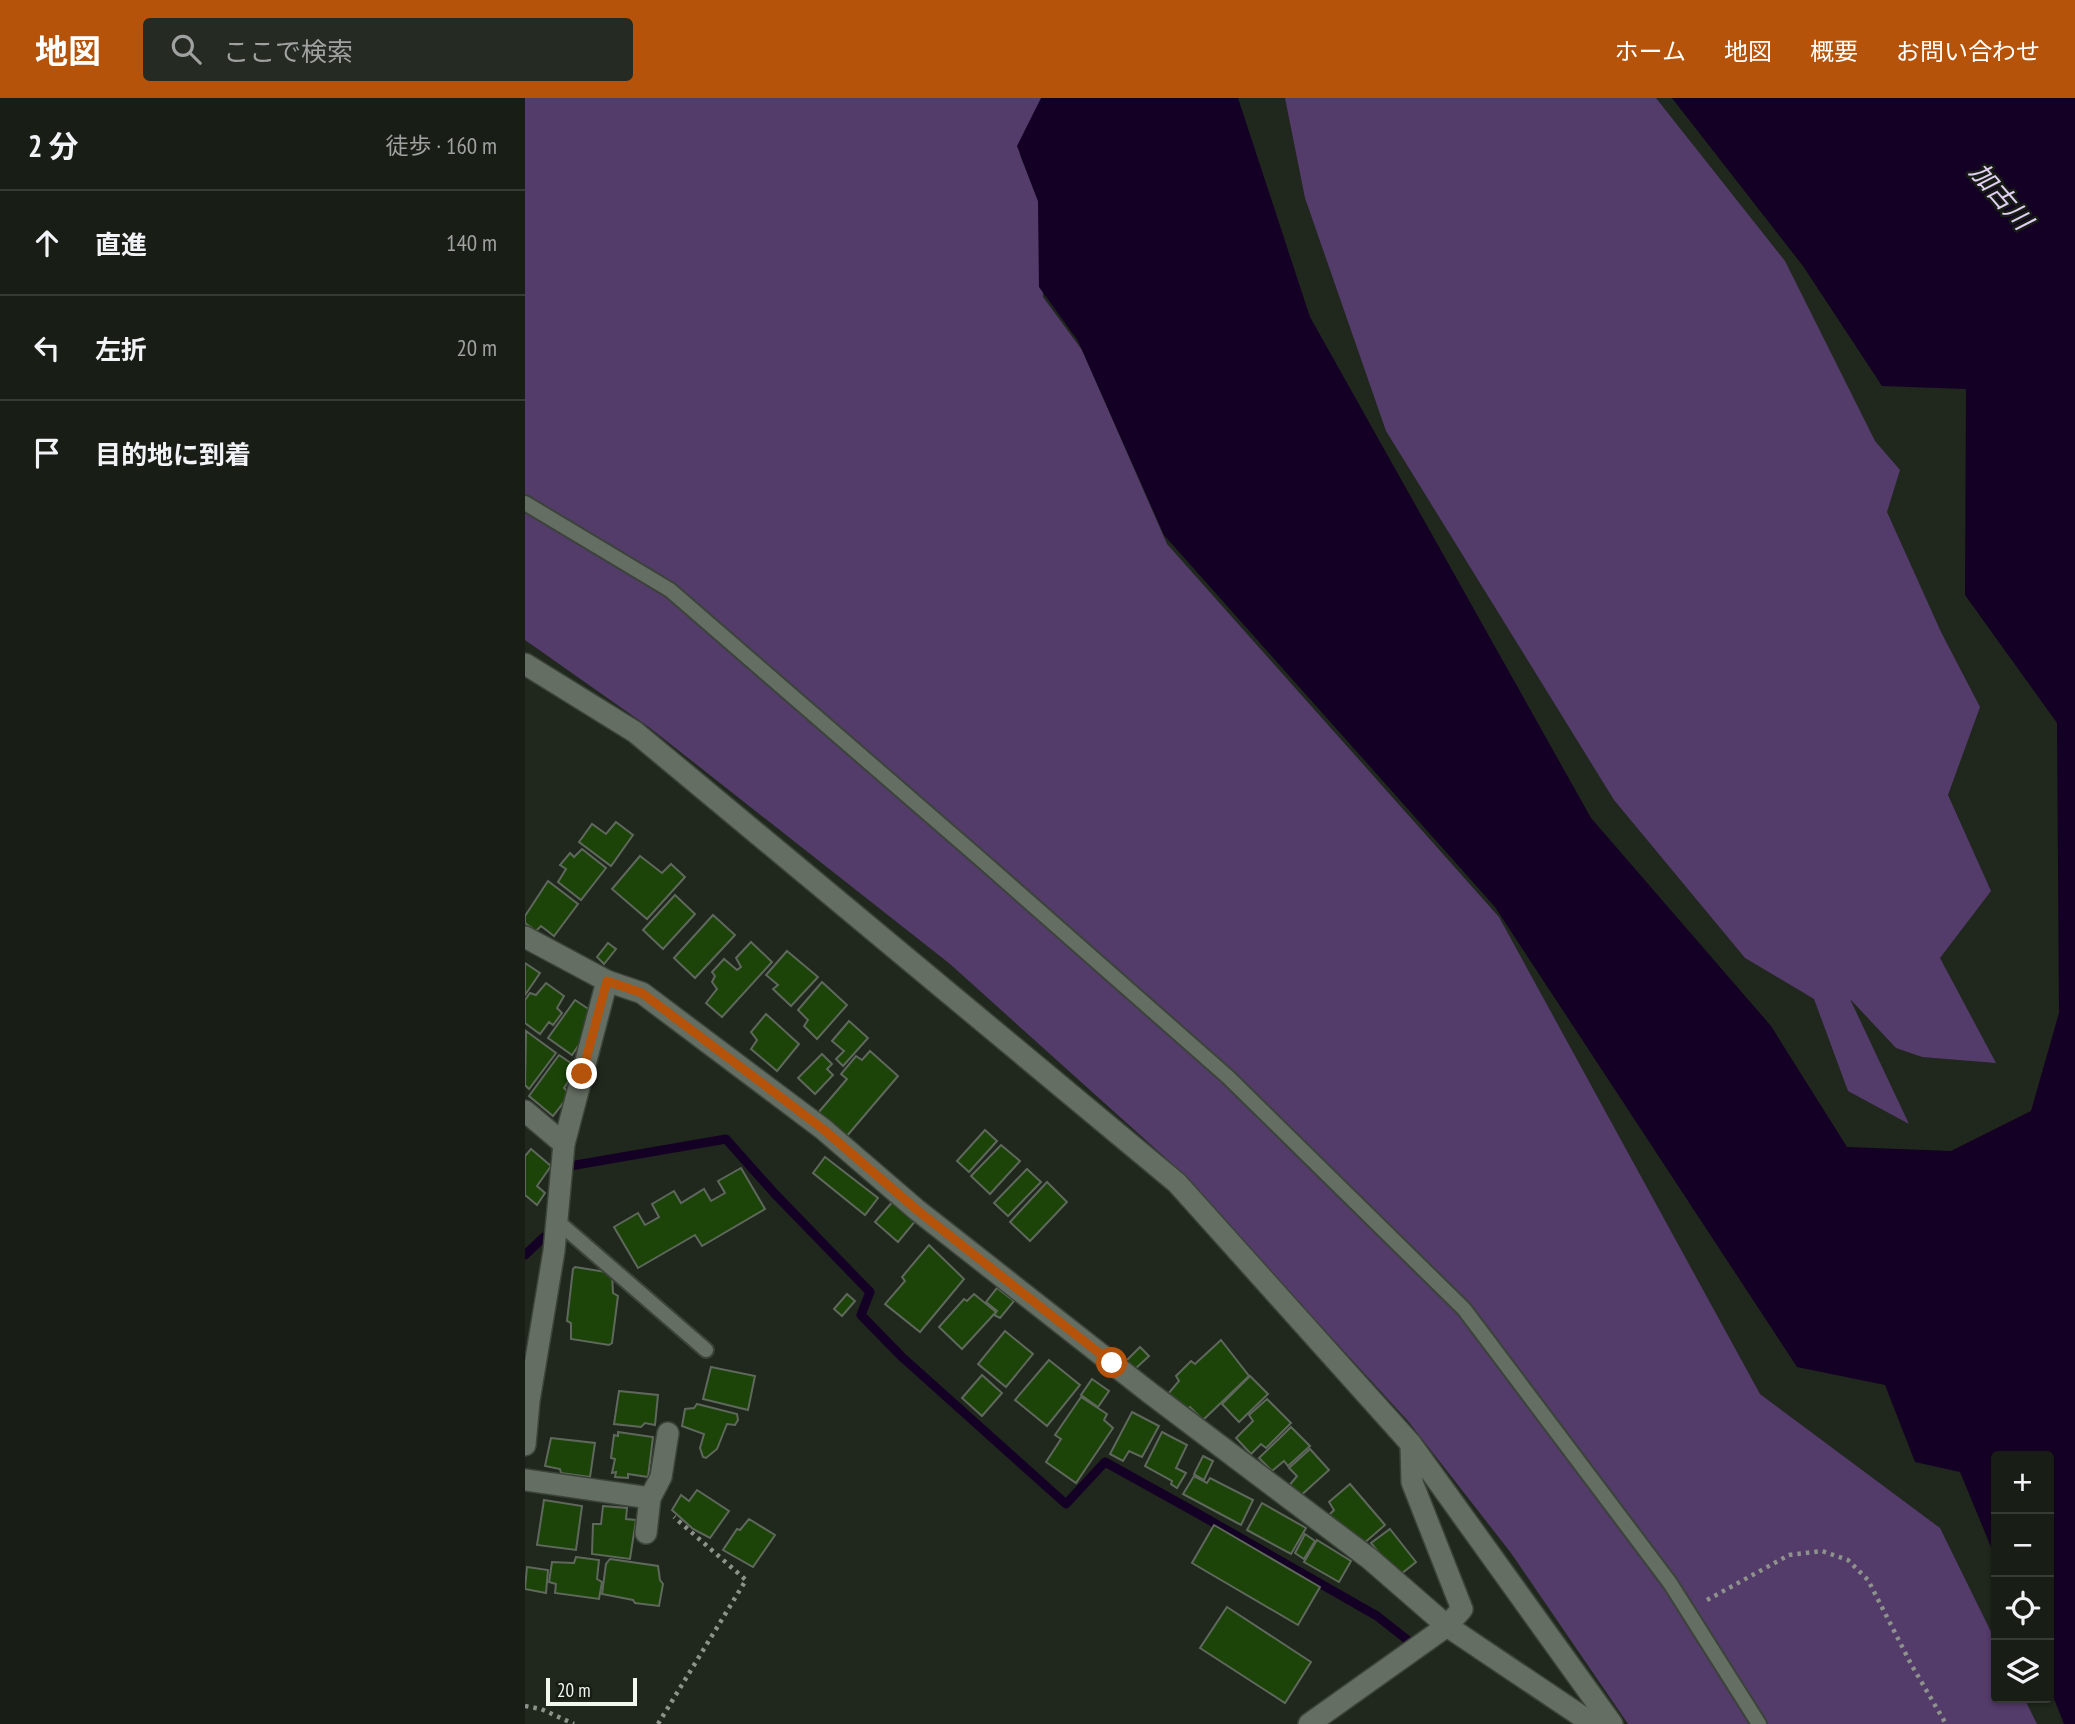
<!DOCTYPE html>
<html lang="ja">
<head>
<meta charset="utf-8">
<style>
	body { margin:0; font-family:"PT Sans Narrow","Noto Sans JP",sans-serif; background:#252a23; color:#f1f3f6 }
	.controls { position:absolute; right:21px; bottom:21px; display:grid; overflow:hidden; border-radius:7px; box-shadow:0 2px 5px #0004 }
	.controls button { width:63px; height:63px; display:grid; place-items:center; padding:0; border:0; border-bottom:2px solid #363b35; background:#181d16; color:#f1f3f6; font:35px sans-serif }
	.scale { position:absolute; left:21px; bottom:18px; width:91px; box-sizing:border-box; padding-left:7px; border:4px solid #f2f7f0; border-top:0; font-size:19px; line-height:24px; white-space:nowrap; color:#f2f7f0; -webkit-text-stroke:5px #171d14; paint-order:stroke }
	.stop { position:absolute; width:21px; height:21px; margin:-16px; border:5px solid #b45309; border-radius:50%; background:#fff }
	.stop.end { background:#b45309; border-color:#fff; box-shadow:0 2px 7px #0008 }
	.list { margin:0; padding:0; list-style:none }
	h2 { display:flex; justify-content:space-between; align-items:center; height:91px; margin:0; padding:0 28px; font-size:30px }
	h2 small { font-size:23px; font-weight:400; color:#9fa2a1 }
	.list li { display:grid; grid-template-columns:46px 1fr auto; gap:21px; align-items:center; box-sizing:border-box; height:105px; padding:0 28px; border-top:2px solid #363b35 }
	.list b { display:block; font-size:26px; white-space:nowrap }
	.list em { font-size:23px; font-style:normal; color:#9fa2a1 }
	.icon { flex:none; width:38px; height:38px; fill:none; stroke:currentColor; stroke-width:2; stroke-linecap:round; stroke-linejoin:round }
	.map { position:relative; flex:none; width:1550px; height:1626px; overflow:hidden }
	header { display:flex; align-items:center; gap:42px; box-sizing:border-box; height:98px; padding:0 35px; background:#b45309; color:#fff }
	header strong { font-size:33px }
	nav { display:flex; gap:38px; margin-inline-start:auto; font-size:24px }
	.search { width:490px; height:63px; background:#252a23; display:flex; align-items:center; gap:18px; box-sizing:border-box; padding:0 24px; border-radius:7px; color:#9fa2a1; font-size:26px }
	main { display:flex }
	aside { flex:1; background:#181d16 }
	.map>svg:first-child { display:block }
	.green { fill:#533b6a }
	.water { fill:#140024 }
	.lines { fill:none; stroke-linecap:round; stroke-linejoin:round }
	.stream { stroke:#140024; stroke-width:9 }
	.building { fill:#1c4408; stroke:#5f685c; stroke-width:2 }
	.lane-casing { stroke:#3c433a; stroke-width:18 }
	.street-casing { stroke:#3c433a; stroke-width:24 }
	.path { stroke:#8d938a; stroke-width:4.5; stroke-dasharray:3.5 5; stroke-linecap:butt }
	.lane { stroke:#656e62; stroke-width:14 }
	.street { stroke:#656e62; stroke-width:21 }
	.route { stroke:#b45309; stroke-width:9 }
	.labels { text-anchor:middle; stroke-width:5; stroke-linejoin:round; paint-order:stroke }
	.water-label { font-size:26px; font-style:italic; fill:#e1d0f4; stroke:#171d14 }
</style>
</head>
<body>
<header>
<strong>地図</strong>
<div class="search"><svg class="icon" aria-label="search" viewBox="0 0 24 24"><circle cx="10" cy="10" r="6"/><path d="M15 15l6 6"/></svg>ここで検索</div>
<nav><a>ホーム</a><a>地図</a><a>概要</a><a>お問い合わせ</a></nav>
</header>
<main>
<aside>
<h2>2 分<small>徒歩 · 160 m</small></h2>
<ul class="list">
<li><svg class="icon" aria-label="ahead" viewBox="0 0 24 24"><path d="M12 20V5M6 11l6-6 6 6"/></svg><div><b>直進</b></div><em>140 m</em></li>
<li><svg class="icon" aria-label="left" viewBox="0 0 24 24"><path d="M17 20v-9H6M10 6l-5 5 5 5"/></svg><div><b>左折</b></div><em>20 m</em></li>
<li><svg class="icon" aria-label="arrive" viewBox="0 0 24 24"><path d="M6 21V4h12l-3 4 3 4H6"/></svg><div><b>目的地に到着</b></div></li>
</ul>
</aside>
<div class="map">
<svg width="1550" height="1626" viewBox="0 0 1550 1626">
	<rect width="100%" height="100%" fill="#20271d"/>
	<g class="green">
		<path d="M0 0H524L495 57 517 113 518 199 557 252 642 446 974 819 1235 1296 1415 1430 1471 1544V1600H1499L1512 1626H1103L986 1455 883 1323 645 1064 425 866 125 630 0 542Z"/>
		<path d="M760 0H1131L1260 163 1350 343 1375 372 1362 414 1416 534 1455 609 1423 697 1466 793 1415 860 1471 965 1397 959 1371 950 1325 901 1384 1026 1323 993 1289 901 1220 860 1089 702 861 333 780 100Z"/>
	</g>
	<path class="water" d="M516 0H713L785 219 1066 720 1246 928 1322 1049 1426 1053 1506 1013 1534 915 1532 625 1440 497 1441 291 1357 288 1278 168 1147 0H1550V1626H1539L1524 1588V1358H1471V1461L1435 1374 1390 1364 1360 1287 1272 1269 970 809 639 437 553 243 514 189 513 103 492 48Z"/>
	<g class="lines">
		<g class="stream">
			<path d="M45 1068 201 1041 250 1096 345 1194 336 1217 377 1259 541 1406 580 1364 670 1414 852 1518 885 1544"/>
			<path d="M0 1157 19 1139"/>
		</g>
	</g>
	<g class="building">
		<path d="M91 724 108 737 86 768 54 744 67 726 81 736Z"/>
		<path d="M57 751 81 770 56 802 33 784 41 771 35 767 45 755 49 759Z"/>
		<path d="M115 758 137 775 146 766 160 779 122 821 87 791Z"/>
		<path d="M23 783 53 806 29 838 16 828 11 833 0 825V818Z"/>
		<path d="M150 797 170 816 138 851 118 832Z"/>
		<path d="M188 817 210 837 170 880 149 860Z"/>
		<path d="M226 844 247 864 197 919 181 905 192 891 187 884 190 878 187 874 199 861 212 872 216 869 211 860Z"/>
		<path d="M83 845 91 851 79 866 72 859Z"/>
		<path d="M262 853 293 879 266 908 248 891 253 887 241 877Z"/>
		<path d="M0 865 15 875 0 897Z"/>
		<path d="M297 884 322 907 292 941 279 928 283 922 273 912Z"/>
		<path d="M21 885 39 898 32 910 37 915 28 927 24 924 15 936 0 925V902L5 895 11 897Z"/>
		<path d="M50 902 65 912 61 919 65 922 62 935 47 957 23 940Z"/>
		<path d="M241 916 274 946 252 973 226 951 232 942 226 934Z"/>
		<path d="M324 923 343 940 318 968 311 961 319 953 307 943Z"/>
		<path d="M1 933 31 955 4 991 0 987Z"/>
		<path d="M345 953 373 978 321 1039 293 1015 322 981 316 976 331 958 337 962Z"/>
		<path d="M297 956 307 966 302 971 308 977 290 996 273 980Z"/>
		<path d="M34 957 53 970 39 990 45 996 28 1018 4 998Z"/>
		<path d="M460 1032 472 1043 444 1074 432 1063Z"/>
		<path d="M476 1047 495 1063 465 1096 446 1078Z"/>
		<path d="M6 1051 26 1068 12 1088 20 1095 12 1107 0 1097V1058Z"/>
		<path d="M300 1059 353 1100 340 1117 288 1075Z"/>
		<path d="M216 1070 240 1111 177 1148 170 1137 113 1170 89 1129 113 1115 120 1127 134 1119 127 1106 149 1093 156 1105 179 1091 186 1103 200 1095 193 1083Z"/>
		<path d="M502 1071 516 1084 483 1118 469 1105Z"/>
		<path d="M522 1084 542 1104 505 1143 485 1124Z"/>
		<path d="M369 1102 392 1121 373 1144 350 1124Z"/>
		<path d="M404 1147 439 1181 395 1234 360 1206 380 1183 377 1179Z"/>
		<path d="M50 1169 87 1175 88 1195 93 1198 87 1245 84 1247 46 1241V1225L42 1223 48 1171Z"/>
		<path d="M472 1190 489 1203 475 1220 469 1217 472 1213 461 1204Z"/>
		<path d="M322 1196 330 1203 317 1218 309 1211Z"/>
		<path d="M449 1196 471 1214 437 1251 414 1229 439 1201 442 1203Z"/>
		<path d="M480 1233 508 1256 481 1289 453 1266Z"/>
		<path d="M696 1242 724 1278 678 1322 665 1309 659 1313 643 1296 654 1283 651 1278 666 1263 670 1266Z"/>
		<path d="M615 1249 624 1258 608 1273 599 1265Z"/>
		<path d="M524 1262 555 1287 522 1328 490 1302Z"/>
		<path d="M186 1269 230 1278 223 1312 178 1301Z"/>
		<path d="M457 1277 477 1295 457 1318 437 1300Z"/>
		<path d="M725 1278 743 1296 714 1324 697 1306Z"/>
		<path d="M567 1281 584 1293 573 1309 556 1297Z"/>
		<path d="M94 1293 133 1297 130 1327 120 1325 116 1329 89 1326Z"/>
		<path d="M556 1299 582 1316 579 1322 588 1330 551 1385 521 1364 536 1341 530 1337Z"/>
		<path d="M742 1301 766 1325 741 1350 736 1346 726 1356 711 1340 728 1323 724 1317Z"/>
		<path d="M172 1306 212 1316 213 1322 210 1327 202 1326 192 1351 181 1360 178 1359 175 1350 179 1336 157 1328 160 1311 169 1310Z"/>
		<path d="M607 1314 634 1328 617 1359 604 1353 598 1363 585 1356Z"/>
		<path d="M766 1329 785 1348 763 1368 759 1363 747 1373 734 1360Z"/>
		<path d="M93 1334 128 1339 123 1379 103 1376V1380L90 1379 91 1374 87 1375 90 1361 86 1360 89 1337 93 1338Z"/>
		<path d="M637 1334 662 1347 651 1370 661 1375 652 1390 646 1386 647 1383 620 1368Z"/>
		<path d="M26 1340 70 1345 65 1379 36 1375 35 1371 20 1368Z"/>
		<path d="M785 1351 804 1372 773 1400 763 1389 772 1378 764 1370Z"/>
		<path d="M678 1358 688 1363 679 1382 669 1376Z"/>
		<path d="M669 1378 682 1385 685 1380 728 1402 716 1427 658 1396Z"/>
		<path d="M825 1386 860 1427 837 1447 803 1418 809 1412 804 1404Z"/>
		<path d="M172 1392 204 1413 185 1440 168 1431 147 1412 156 1397 164 1403Z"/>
		<path d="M19 1402 57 1408 51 1452 12 1447Z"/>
		<path d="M737 1405 781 1430 766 1456 722 1432Z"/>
		<path d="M78 1408 102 1410 101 1421 111 1422 105 1461 67 1456 68 1426H76Z"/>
		<path d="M224 1421 250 1437 228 1469 198 1452 212 1431 215 1432Z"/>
		<path d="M689 1427 795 1489 773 1527 667 1465Z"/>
		<path d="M865 1431 891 1464 876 1476 867 1471 846 1445Z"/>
		<path d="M780 1436 790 1443 779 1461 770 1455Z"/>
		<path d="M792 1442 826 1463 814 1484 779 1464Z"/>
		<path d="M51 1459 74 1462 72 1481 77 1484 74 1501 30 1495 31 1486 24 1484 27 1464 49 1465Z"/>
		<path d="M85 1461 133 1468 135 1482 138 1486 134 1508 110 1505 108 1502 77 1496 81 1466Z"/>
		<path d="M2 1469 23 1472 21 1495 0 1491Z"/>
		<path d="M702 1509 786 1564 760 1605 675 1550Z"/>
	</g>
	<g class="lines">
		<defs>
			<g id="lane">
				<path d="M0 405 145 492 460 765 703 979 939 1211 1145 1485 1234 1626"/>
				<path d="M32 1123 181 1252"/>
			</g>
			<g id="street">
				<path d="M0 566 110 634 652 1085 886 1346 1087 1626"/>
				<path d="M0 839 82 883 117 895 298 1031 392 1112 625 1295 845 1461 922 1528 1068 1626"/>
				<path d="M0 1013 39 1046"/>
				<path d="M0 1347 4 1303 29 1153 39 1046 82 883"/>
				<path d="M0 1382 125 1400 136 1379 143 1335"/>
				<path d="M121 1435 125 1400"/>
				<path d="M784 1626 922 1528 937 1511 887 1384 886 1346"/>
			</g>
		</defs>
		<use href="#lane" class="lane-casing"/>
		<use href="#street" class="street-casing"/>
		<g class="path">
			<path d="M1182 1502 1264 1457 1297 1453 1323 1462 1343 1482 1386 1566 1421 1626"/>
			<path d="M0 1608 16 1611 49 1626"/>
			<path d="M133 1626 221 1482 149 1419"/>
		</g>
		<use href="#lane" class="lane"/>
		<use href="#street" class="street"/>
	</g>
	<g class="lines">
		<path class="route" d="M57 976 82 883 117 895 298 1031 392 1112 587 1265"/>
	</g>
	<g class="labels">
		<g class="water-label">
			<text transform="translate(1476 98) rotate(49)" y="9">加古川</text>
		</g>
	</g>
</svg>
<div class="controls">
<button>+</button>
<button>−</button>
<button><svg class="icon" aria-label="locate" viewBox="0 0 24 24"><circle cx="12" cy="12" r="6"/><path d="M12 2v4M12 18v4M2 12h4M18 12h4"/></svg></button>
<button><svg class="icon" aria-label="layers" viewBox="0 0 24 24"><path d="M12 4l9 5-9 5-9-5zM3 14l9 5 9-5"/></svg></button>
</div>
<div class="scale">20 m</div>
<div class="stop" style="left:587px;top:1265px"></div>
<div class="stop end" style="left:57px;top:976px"></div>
</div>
</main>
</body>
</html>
